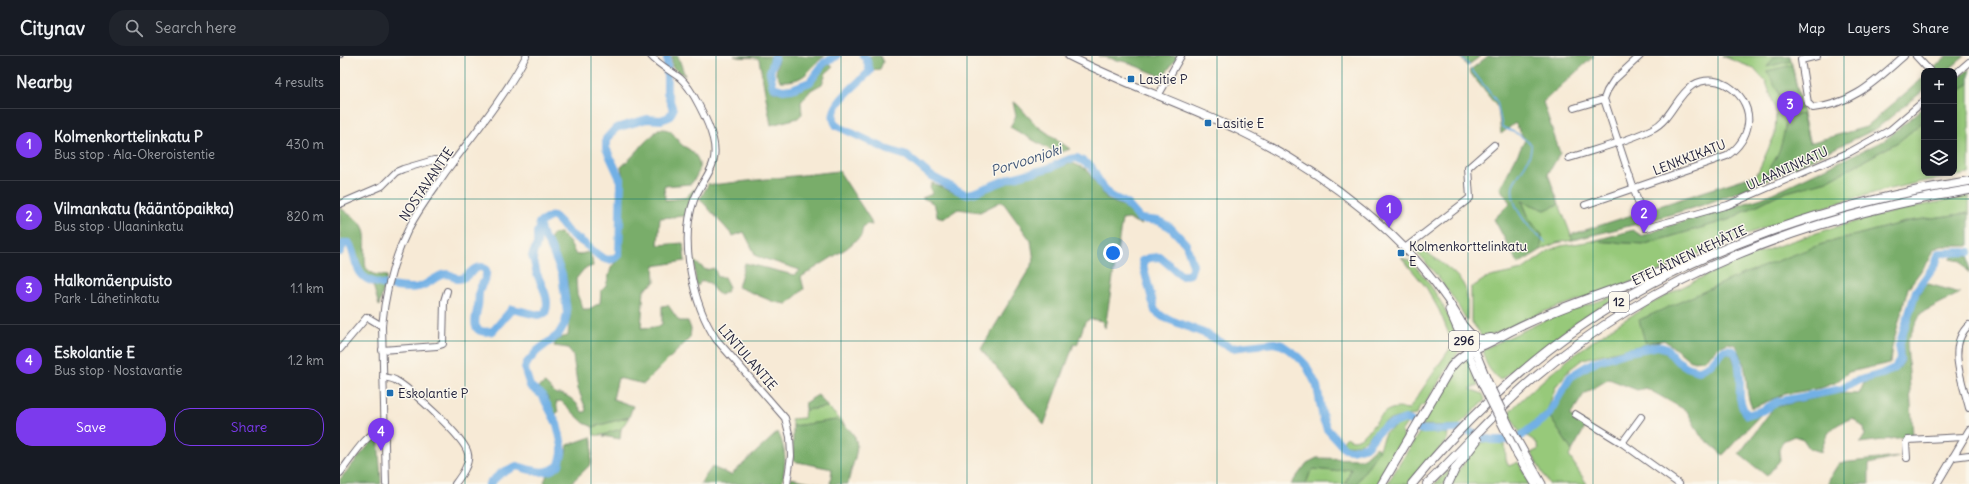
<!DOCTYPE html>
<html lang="en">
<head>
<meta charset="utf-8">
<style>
	body { margin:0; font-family:Delius,sans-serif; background:#20242c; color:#f1f3f6 }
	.controls { position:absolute; right:12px; top:12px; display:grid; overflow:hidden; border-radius:8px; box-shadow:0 2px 6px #0003 }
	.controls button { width:36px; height:36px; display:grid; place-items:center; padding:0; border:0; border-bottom:1px solid #363941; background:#171b24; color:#f1f3f6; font:20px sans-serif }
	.you { position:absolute; left:773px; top:197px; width:14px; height:14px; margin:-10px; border:3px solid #fff; border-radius:50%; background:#1a73e8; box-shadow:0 0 0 6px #1a73e833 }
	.badge { display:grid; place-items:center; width:26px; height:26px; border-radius:50%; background:#7c3aed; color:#fff; font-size:13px; font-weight:700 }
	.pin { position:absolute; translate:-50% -33px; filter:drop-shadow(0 1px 2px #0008) }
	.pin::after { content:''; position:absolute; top:21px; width:14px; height:12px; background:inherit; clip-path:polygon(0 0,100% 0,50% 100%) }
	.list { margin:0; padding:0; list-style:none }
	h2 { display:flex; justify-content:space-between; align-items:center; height:52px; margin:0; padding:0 16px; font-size:17px }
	h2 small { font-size:13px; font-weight:400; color:#9ea1a6 }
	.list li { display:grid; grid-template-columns:26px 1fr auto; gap:12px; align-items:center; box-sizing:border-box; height:72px; padding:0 16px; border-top:1px solid #363941 }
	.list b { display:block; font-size:15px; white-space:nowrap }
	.list p { margin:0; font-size:13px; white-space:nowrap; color:#9ea1a6 }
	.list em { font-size:13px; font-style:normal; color:#9ea1a6 }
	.actions { display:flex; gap:8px; padding:12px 16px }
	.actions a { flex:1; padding:9px 0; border:1px solid #7c3aed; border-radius:16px; text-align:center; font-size:14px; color:#7c3aed }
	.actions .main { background:#7c3aed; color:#fff }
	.icon { flex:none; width:22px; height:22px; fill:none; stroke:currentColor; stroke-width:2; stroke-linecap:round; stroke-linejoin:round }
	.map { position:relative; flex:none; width:1629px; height:428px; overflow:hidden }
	header { display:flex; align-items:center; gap:24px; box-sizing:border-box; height:56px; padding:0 20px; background:#171b24; border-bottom:1px solid #363941 }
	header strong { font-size:19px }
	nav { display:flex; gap:22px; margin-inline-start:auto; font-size:14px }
	.search { width:280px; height:36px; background:#20242c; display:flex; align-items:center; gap:10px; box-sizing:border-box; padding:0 14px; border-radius:16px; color:#9ea1a6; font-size:15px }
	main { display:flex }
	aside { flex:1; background:#171b24 }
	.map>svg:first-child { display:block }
	.green { fill:#97c97a; stroke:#5c765a }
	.forest { fill:#79ad6a; stroke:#4e6852 }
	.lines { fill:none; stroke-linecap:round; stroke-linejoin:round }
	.stream { stroke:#72b0e5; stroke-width:1.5 }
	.river { stroke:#72b0e5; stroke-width:8 }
	.minor-casing { stroke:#6d6871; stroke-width:8 }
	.major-casing { stroke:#6d6871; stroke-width:9 }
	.highway-casing { stroke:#6d6871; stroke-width:10 }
	.minor { stroke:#fff; stroke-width:6 }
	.major { stroke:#fff; stroke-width:7 }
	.highway { stroke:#fff; stroke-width:8 }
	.rail-casing { stroke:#22223b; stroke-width:3 }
	.rail { stroke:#fbf7ec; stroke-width:1.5; stroke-dasharray:4.5; stroke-linecap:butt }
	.major-bridge-casing { stroke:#6d6871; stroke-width:9; stroke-linecap:butt }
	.major-bridge { stroke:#fff; stroke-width:7 }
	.grid { fill:none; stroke:#0f766e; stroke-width:1; stroke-opacity:0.55 }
	.poi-dot { fill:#1f6fb2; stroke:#fbf7ec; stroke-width:1.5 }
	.labels { text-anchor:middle; stroke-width:3; stroke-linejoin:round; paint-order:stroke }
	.shield { fill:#fbf7ec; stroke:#636270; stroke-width:1 }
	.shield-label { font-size:12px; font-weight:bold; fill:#22223b }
	.poi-label { font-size:13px; fill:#22223b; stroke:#fbf7ec; text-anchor:start }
	.street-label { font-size:13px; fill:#22223b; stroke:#fbf7ec }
	.water-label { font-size:14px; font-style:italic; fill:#3e5476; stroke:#fbf7ec }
</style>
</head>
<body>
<header>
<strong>Citynav</strong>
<div class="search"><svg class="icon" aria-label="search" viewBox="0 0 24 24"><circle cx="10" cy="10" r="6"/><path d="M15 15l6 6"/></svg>Search here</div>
<nav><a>Map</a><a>Layers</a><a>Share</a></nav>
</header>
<main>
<aside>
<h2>Nearby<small>4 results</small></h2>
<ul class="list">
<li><span class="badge">1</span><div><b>Kolmenkorttelinkatu P</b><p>Bus stop · Ala-Okeroistentie</p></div><em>430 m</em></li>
<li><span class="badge">2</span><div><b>Vilmankatu (kääntöpaikka)</b><p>Bus stop · Ulaaninkatu</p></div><em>820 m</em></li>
<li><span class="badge">3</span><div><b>Halkomäenpuisto</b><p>Park · Lähetinkatu</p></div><em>1.1 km</em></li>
<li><span class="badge">4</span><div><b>Eskolantie E</b><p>Bus stop · Nostavantie</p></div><em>1.2 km</em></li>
</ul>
<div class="actions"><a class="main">Save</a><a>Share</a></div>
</aside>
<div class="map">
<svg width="1629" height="428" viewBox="0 0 1629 428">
	<rect width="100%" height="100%" fill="#fbf7ec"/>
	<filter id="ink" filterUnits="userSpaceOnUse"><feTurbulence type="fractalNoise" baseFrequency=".025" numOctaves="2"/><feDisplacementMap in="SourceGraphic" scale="8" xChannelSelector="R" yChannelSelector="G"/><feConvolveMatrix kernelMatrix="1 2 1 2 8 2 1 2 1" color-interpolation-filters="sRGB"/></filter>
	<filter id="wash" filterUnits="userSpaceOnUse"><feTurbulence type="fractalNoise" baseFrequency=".012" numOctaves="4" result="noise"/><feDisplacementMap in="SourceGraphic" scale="16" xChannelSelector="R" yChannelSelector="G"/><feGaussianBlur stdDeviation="0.9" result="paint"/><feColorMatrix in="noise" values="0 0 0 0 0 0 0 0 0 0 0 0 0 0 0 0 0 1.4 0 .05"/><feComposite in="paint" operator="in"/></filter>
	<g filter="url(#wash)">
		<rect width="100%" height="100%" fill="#f7ead6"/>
		<g class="green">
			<path d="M1382 0H1450L1473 102 1419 128 1412 120 1417 118 1435 78 1436 55 1426 26 1413 12Z"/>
			<path d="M1629 27V118C1539 130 1451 160 1367 194 1346 203 1325 214 1303 222 1271 234 1238 244 1206 255 1184 263 1164 276 1141 282L1140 277 1131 265V232L1146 222 1182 214 1210 194 1221 190 1253 185 1305 188 1388 164 1439 138 1487 125 1558 86 1584 65V117H1614V40Z"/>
			<path d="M1629 140V157L1569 165 1479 189 1324 284 1243 303 1230 313 1216 330 1207 355 1180 377 1169 356C1296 229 1456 172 1629 140Z"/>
			<path d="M1182 145 1205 154 1219 148 1233 184 1216 187 1201 194 1202 179 1190 164Z"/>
			<path d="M1075 188C1088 198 1115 214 1123 228 1129 237 1127 254 1127 265 1112 238 1094 214 1072 192Z"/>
			<path d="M1061 201C1063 203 1067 203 1069 205 1086 216 1121 275 1119 295L1085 348 1079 352 1077 359C1067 360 1055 361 1046 366 1028 376 1028 392 1005 389L1002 386 1007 381C1021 394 1037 360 1047 355 1054 351 1061 352 1069 353L1113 288 1099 254 1086 231Z"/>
			<path d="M1285 236 1238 265 1160 324C1150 315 1143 307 1144 293L1210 262Z"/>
			<path d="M1126 303 1128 304 1138 329 1130 333 1143 338 1145 344 1118 370 1082 369C1093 351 1108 313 1126 303Z"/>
			<path d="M488 351 505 369 496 364 453 370 451 363 464 362 465 354Z"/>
			<path d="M289 361 281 373C272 376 264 380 254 379L253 371Z"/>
			<path d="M1210 361 1232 395 1229 400 1247 428H1209L1191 397 1199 393 1196 386 1187 380Z"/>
			<path d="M1062 366 1067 367 1061 376 1065 383 1037 428H1016L1038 395 1045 377Z"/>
			<path d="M1079 377H1108L1107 384 1069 428H1047Z"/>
			<path d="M1143 386 1165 388 1166 404 1169 410 1178 406 1191 428H1111L1114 420 1139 388Z"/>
			<path d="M974 413 993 415 1012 413 1005 428H966L970 417Z"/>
			<path d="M1110 413V415L1105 428H1094Z"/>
		</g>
		<g class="forest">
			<path d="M332 0H338L345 20 332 11Z"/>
			<path d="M394 0H431L428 14 433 35C460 42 472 26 488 8L493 11 486 17 482 28 471 34 461 46 462 58 458 62 431 69 419 3C413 0 402 3 394 0Z"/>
			<path d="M438 0H485C466 13 468 26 441 25L436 18Z"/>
			<path d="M528 0H540L543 6 540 13 533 14Z"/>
			<path d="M758 0H838L823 21 786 6Z"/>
			<path d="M1120 0H1141L1127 10Z"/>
			<path d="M1148 0H1254L1203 46 1220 97 1208 118 1219 148 1205 154 1182 145 1190 164 1202 179 1201 194 1178 208 1154 163 1170 147 1160 132 1185 84 1175 67 1161 78 1158 52 1129 15Z"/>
			<path d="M1435 0H1450L1451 5 1427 11Z"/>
			<path d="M1607 0H1625L1607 15H1597L1594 12Z"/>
			<path d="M1452 9 1461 53 1445 56 1437 34 1427 15Z"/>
			<path d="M1629 13V27L1614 40V26Z"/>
			<path d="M1584 21V34L1536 73 1423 126 1421 124C1439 101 1443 89 1446 61L1462 58 1469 87 1526 71Z"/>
			<path d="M673 46 677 48 696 69 730 93 711 100 712 95 670 71 676 60Z"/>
			<path d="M1584 51V65L1558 86 1487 125 1439 138 1388 164 1305 188 1253 185 1293 174 1302 180 1328 170 1422 142 1545 84Z"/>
			<path d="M318 73C334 72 332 79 342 89 344 91 348 92 350 94 364 105 360 117 351 128L324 130 325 144 345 142 354 133 356 134 349 146 345 160 320 162 318 189 343 187 345 205 314 210 315 226 304 234 301 272 317 271 322 268V250L328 249 339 265H348L351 273 350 282 304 328 278 322 273 343 293 350 289 361 253 371 244 367 221 345 216 346 218 356 215 359 209 348 208 341 198 331 205 327 216 338C228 337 238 347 242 356H245L246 353 238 333 233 300 228 292 214 290C216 283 222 281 228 280L230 259 227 226 210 184 213 178 220 177 229 186 236 199 249 196 252 203 253 210 244 213 236 223 237 238 243 253H249L260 247 261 235 266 230 271 212 281 198 283 123 281 111C290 103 297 96 304 87 309 82 314 79 318 73Z"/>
			<path d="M732 107 746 113 768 144 783 150 802 169 789 163 782 164 765 272 762 265 750 263 745 266 737 289 734 288 704 369 641 293 694 205 691 185 662 145 640 156 618 153 603 163 597 160C595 148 594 146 582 142L592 138 590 131 592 127 625 141 634 140 672 125Z"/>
			<path d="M499 115 530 163 532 169 527 168 523 171 521 180 507 192 461 221 464 233 447 248 434 246 398 231 405 207 454 219 460 214 416 200 404 176 393 180 360 143 369 127 371 129Z"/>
			<path d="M1412 120 1419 128 1363 149 1308 165 1304 155Z"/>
			<path d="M0 151C6 157 17 163 22 169 29 180 23 200 26 212L33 218 47 220 39 250 31 222 23 216 11 186 5 185 0 192Z"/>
			<path d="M1298 157 1301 167 1233 184 1230 179Z"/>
			<path d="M1629 157V190H1602L1594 193 1590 203 1568 232 1552 291 1550 307 1509 316 1495 327 1481 332 1445 338 1412 352C1406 338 1408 334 1406 320 1405 309 1401 299 1396 289L1388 287 1379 291 1365 304 1351 305 1324 284 1305 286 1299 264 1401 219 1479 189 1569 165Z"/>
			<path d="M1616 199 1629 200V217L1621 205 1610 203Z"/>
			<path d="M354 205 366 214 374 212 378 221H384L389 231 386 236 380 239 374 234 370 227 361 225 358 230 356 229Z"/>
			<path d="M1585 227 1620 237 1581 257 1567 286 1573 380 1520 387 1525 379 1524 372 1513 362C1493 369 1486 375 1481 396L1469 392 1463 383 1454 380 1443 385 1439 394 1440 404 1427 420 1399 398 1434 351 1498 337 1519 338 1524 327 1557 315 1564 305C1559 279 1572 249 1585 227Z"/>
			<path d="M1318 293C1326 296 1328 300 1334 305 1341 312 1349 314 1358 317L1371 311 1386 296 1391 298C1394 305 1397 313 1398 320 1400 337 1393 345 1404 361L1422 357 1383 399 1360 379 1347 355 1306 332 1297 334 1269 323 1244 338 1230 360 1247 368 1232 395 1210 361C1217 347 1224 332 1234 321 1248 305 1297 297 1318 293Z"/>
			<path d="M478 339 488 351 465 354 466 346Z"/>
			<path d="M496 364C530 383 513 399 508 428H490L492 413 453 405V370Z"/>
			<path d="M281 373 280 383 263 380 270 376Z"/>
			<path d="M40 376C37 394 41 410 41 428H0V423Z"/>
			<path d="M438 376C447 396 446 406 442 428H360L372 411 391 419Z"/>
			<path d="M251 381C254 390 251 398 251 408L230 428H206L204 426 207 419C221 412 225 404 228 389Z"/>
			<path d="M1036 391 1039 394 1016 428H1005L1011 413 993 415 974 413 970 417 966 428H951L967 407 977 402 1023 403Z"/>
			<path d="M1559 401 1529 408V428H1488L1490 421 1499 407Z"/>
			<path d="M451 422 480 428H450Z"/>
		</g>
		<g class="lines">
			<g class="stream">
				<path d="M1121 0 1129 10"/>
				<path d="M1131 13 1157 46 1162 71 1178 78 1191 88C1192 99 1186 106 1181 116 1178 120 1174 125 1173 129 1169 152 1190 173 1205 186"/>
			</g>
			<g class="river">
				<path d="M435 0 430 16 433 31 443 34 452 33 470 26 484 7 497 0"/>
				<path d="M523 0 526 2 530 15C520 27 482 51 497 70L548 94 567 100 591 120 625 138 633 137 671 122 709 112 730 103 737 102 751 110 760 127 771 140 786 147 800 163 819 165 830 171 846 188 853 209 850 218 842 220 820 201 809 202 802 205 815 255 823 261 866 278 892 292 934 287 942 289 955 298 966 309 977 330 983 363 987 373 1005 393 1012 394 1027 390 1038 376 1044 371 1065 363 1071 365 1077 372 1083 374 1121 373 1137 378 1143 382 1152 384H1168L1180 381 1208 359 1231 320 1254 306 1288 296 1318 290 1327 293 1336 304 1347 311 1359 315C1362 313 1366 311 1370 309 1375 305 1380 296 1385 294 1404 288 1399 333 1400 342 1401 348 1403 354 1407 359L1424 354 1437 346 1502 333 1513 326 1542 318 1555 312 1560 304 1559 290 1576 235 1596 207 1599 197 1629 196"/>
				<path d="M0 196 4 187H9C15 197 14 211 23 220 32 229 68 234 79 231 94 227 102 210 117 223 128 224 132 210 142 211L146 214C147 222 144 225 140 232 138 238 139 244 138 250 134 266 131 279 153 275L172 253 198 259 205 257C211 244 202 230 197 218 195 212 195 206 192 200L197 188V176L200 174"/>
				<path d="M149 428 161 417 177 410C191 414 206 421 219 409L222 398V390L217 368 202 339 190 330 185 314 186 308 197 295 218 279 225 267 227 257 222 218 210 190 202 178 199 167 212 160C220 164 222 169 227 175 232 180 240 184 245 188 255 195 267 213 279 198L281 125 266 92V83L276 72 307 63 321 64 329 61 333 54 327 36V0"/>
			</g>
		</g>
	</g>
	<g filter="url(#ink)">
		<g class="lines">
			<defs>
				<g id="minor">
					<path d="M311 0C319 9 331 15 340 22 352 32 369 67 373 83 380 111 363 121 354 144 339 185 353 249 376 283L445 362 450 381 451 400 447 428"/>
					<path d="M1300 0 1274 24 1267 35 1264 43 1304 164 1307 168 1306 172"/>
					<path d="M1477 0 1461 4 1468 47 1473 52C1513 48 1535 25 1564 0"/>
					<path d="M1576 0 1590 15"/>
					<path d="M1614 19 1629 6"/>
					<path d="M818 40 841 0"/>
					<path d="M1234 52 1264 43"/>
					<path d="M1229 102C1256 93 1286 86 1312 73 1331 64 1336 40 1353 29 1379 14 1412 40 1408 68 1406 82 1398 92 1387 100L1245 149"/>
					<path d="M0 148 42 130 56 116 63 113 94 104 114 106"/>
					<path d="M1306 172 1388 149 1510 96 1550 74 1584 45"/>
					<path d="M1065 192 1130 142 1128 112 1154 89"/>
					<path d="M1629 269C1606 290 1623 327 1629 352"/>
					<path d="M0 293 27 261 42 270"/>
					<path d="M42 294 97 290 103 288 104 245 107 235"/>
					<path d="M43 321C47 322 51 322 55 324 69 332 126 382 128 398 130 408 121 420 115 428"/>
					<path d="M1235 358 1282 387 1339 428"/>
					<path d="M1282 387 1301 361"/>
					<path d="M1613 401 1629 399"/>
					<path d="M1567 402 1566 387 1568 384 1624 381"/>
					<path d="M0 417C11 403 28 374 44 373"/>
					<path d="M46 428 42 270C45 237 53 205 67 176 77 155 92 136 105 117 133 79 164 42 186 0"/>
					<path d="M1597 428 1629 374"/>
				</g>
				<g id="major">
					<path d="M729 0C784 28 843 48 898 74 982 114 1072 182 1119 262 1131 282 1139 305 1148 326"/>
					<path d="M1109 254 1143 330"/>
					<path d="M1171 373 1202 428"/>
					<path d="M1177 398 1195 428"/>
				</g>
				<g id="highway">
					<path d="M1124 271C1133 282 1137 285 1151 282"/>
					<path d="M1042 428 1111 311C1124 295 1137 293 1154 284 1210 252 1274 235 1334 211"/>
					<path d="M1072 428C1118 371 1180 312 1241 270 1352 193 1496 146 1629 125"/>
					<path d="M1087 428C1123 394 1155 355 1193 323 1319 216 1466 161 1629 134"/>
					<path d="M1108 428 1115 413 1137 384"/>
				</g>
			</defs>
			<use href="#minor" class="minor-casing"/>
			<use href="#major" class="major-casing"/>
			<use href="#highway" class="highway-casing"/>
			<use href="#minor" class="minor"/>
			<use href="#major" class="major"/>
			<use href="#highway" class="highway"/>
			<defs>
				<path id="rail" d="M0 1 2 0"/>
			</defs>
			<use href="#rail" class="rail-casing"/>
			<use href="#rail" class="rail"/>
			<defs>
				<g id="major-bridge">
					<path d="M1148 326 1171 373"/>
					<path d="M1143 330 1177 398"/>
				</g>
			</defs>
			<use href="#major-bridge" class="major-bridge-casing"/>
			<use href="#major-bridge" class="major-bridge"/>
		</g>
	</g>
	<path class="grid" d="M125 0V428M251 0V428M376 0V428M501 0V428M627 0V428M752 0V428M877 0V428M1002 0V428M1128 0V428M1253 0V428M1378 0V428M1504 0V428M0 143H1629M0 285H1629"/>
	<g class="poi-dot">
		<rect x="787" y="19" width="8" height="8" rx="2"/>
		<rect x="864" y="63" width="8" height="8" rx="2"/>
		<rect x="1057" y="193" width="8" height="8" rx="2"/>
		<rect x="46" y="333" width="8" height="8" rx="2"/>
	</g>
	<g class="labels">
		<g class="shield">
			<rect x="1269" y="236" width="20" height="20" rx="3"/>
			<rect x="1109" y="275" width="30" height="20" rx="3"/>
		</g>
		<g class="shield-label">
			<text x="1279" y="250">12</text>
			<text x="1124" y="289">296</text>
		</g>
		<g class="poi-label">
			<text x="799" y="28">Lasitie P</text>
			<text x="876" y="72">Lasitie E</text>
			<text x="1069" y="195">Kolmenkorttelinkatu<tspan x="1069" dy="15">E</tspan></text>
			<text x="58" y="342">Eskolantie P</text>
		</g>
		<g class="street-label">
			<text transform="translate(1349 101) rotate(-21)" y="5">LENKKIKATU</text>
			<text transform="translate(1447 112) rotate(-24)" y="5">ULAANINKATU</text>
			<text transform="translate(86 128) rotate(-56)" y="5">NOSTAVANTIE</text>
			<text transform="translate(1349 199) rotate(-25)" y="5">ETELÄINEN KEHÄTIE</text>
			<text transform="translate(408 301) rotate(49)" y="5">LINTULANTIE</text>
		</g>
		<g class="water-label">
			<text transform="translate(686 104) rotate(-18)" y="5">Porvoonjoki</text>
		</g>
	</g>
</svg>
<div class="controls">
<button>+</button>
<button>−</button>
<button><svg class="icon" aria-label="layers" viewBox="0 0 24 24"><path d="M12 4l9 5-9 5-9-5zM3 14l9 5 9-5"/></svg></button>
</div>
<div class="you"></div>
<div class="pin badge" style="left:1049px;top:172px">1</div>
<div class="pin badge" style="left:1304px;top:177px">2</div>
<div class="pin badge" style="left:1450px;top:68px">3</div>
<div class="pin badge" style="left:41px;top:395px">4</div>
</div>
</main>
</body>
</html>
